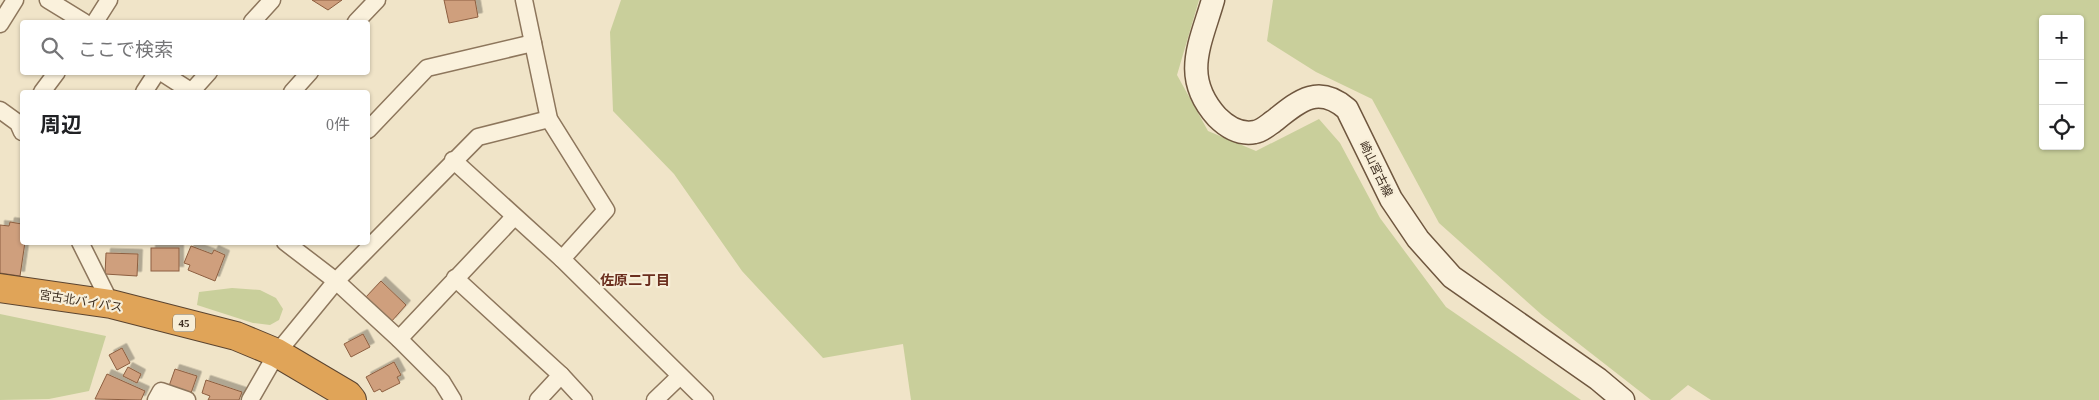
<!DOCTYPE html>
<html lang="ja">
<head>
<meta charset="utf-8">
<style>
	body { margin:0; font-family:"Times New Roman","Noto Sans JP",serif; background:#f2f2f2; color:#202124 }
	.controls { position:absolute; right:15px; top:15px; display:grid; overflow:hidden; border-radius:5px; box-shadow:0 1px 4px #0004 }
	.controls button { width:45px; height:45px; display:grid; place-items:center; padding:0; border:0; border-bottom:1px solid #e0e0e0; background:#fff; color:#202124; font:25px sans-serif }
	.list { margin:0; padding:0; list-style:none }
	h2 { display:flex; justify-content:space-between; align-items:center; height:65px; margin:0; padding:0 20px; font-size:21px }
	h2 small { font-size:16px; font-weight:400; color:#757577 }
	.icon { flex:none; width:28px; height:28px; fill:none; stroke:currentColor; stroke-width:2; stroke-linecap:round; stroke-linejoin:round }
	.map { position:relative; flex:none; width:2099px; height:400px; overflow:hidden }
	.search { position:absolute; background:#fff; box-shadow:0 1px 4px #0004; left:20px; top:20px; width:350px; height:55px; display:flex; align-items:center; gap:12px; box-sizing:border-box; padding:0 18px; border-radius:5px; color:#757577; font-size:19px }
	.panel { position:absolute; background:#fff; box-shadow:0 1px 4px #0004; left:20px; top:90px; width:350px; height:155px; border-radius:5px }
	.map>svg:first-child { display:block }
	.green { fill:#c9cf9b; fill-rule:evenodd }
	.building { fill:#cf9f7d; stroke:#8d5f41; filter:url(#shadow) }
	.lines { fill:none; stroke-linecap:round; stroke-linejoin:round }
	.street-casing { stroke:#8d765c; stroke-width:19 }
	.secondary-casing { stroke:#6f573f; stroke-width:25 }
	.highway-casing { stroke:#5b4430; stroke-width:30 }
	.street { stroke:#faf1dc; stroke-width:16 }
	.secondary { stroke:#faf1dc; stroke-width:22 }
	.highway { stroke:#e0a458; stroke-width:28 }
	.labels { text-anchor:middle; stroke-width:4.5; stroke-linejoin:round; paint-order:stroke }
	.shield { fill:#f7eed8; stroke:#756857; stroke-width:1 }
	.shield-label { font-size:11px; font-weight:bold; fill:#3d2e20 }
	.street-label { font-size:12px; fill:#3d2e20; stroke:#f7eed8 }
	.neighbourhood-label { font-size:14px; font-weight:bold; fill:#6b2e1e; stroke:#f7eed8 }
</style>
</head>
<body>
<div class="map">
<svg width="2099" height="400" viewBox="0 0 2099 400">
	<defs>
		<filter id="shadow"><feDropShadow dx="4.5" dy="-4.5" stdDeviation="0" flood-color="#0004"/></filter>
	</defs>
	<rect width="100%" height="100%" fill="#f0e4c8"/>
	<g class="green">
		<path d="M621 0H1199L1177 75 1208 131 1256 151 1319 119 1340 143 1380 218 1446 307 1581 400H911L903 344 823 358 742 271 674 174 613 111 610 32Z"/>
		<path d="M1273 0H2099V400H1711L1688 385 1670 400H1651L1542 315 1439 223 1372 99 1316 72 1267 41ZM2043 19H2080V146H2043Z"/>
		<path d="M232 288 260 290 276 298 283 309 279 320 270 325 253 323 197 305 199 292Z"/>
		<path d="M0 314 106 336 89 391 49 399 0 400Z"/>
	</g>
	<g class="building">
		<path d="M312 0H342L328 10Z"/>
		<path d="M444 0H475L478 17 449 23Z"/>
		<path d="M10 222 22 224V242H25L20 276 0 273V225L9 226Z"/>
		<path d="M191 246 212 254 214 250 225 255 215 281 188 270 190 265 184 263Z"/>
		<rect x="151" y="248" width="28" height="23"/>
		<path d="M106 253 138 254 137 276 105 274Z"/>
		<path d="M381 281 406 305 391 322 365 298Z"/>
		<path d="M363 334 370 347 351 357 344 344Z"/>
		<path d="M122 348 130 363 117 370 109 355Z"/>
		<path d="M394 362 401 375 397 377 400 383 382 392 380 389 374 392 366 377Z"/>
		<path d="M128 367 141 374 137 383 123 376Z"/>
		<path d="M175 369 197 376 190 396 168 389Z"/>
		<path d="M107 374 145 391 141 400 95 399Z"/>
		<path d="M206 380 242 392 239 400H208L210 396 202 393Z"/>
	</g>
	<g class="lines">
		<defs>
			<g id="street">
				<path d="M48 0 84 22"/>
				<path d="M524 0 549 119 606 210 562 259"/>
				<path d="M95 22 109 0"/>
				<path d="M252 22 272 0"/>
				<path d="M356 22 377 0"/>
				<path d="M0 24 15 0"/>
				<path d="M161 72 192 92"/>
				<path d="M42 92 57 72"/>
				<path d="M144 92 157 72"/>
				<path d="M191 92 209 72"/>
				<path d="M292 92 310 72"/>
				<path d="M0 110 18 123 22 132"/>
				<path d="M368 130 427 68 533 43"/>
				<path d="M453 160 562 259 705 400"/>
				<path d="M80 242 111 304"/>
				<path d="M285 242 336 281 399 339 442 382 453 400"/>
				<path d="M455 278 561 375 584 400"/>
				<path d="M399 339 514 217"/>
				<path d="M156 400 161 391 187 400"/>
				<path d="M250 400 277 353 336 281 478 137 549 119"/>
				<path d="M538 400 561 375"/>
				<path d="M655 400 680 376"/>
			</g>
			<path id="secondary" d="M1213 0C1200 45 1181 77 1217 117 1227 127 1240 135 1255 132 1262 131 1268 125 1274 121 1299 101 1318 84 1347 109L1391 199 1418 239 1452 277 1598 379 1623 400"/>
			<path id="highway" d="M0 288 111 304 236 336 277 353 348 395 352 400"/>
		</defs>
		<use href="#street" class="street-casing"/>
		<use href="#secondary" class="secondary-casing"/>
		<use href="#highway" class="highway-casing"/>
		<use href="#street" class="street"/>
		<use href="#secondary" class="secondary"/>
		<use href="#highway" class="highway"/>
	</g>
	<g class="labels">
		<rect class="shield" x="173" y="314.5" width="22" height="17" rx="4"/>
		<g class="shield-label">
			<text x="184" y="327">45</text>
		</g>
		<g class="street-label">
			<text transform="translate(1376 169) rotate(64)" y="4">崎山宮古線</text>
			<text transform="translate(81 301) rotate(9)" y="4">宮古北バイパス</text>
		</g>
		<g class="neighbourhood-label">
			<text x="635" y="285">佐原二丁目</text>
		</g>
	</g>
</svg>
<div class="controls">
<button>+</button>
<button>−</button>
<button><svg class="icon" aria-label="locate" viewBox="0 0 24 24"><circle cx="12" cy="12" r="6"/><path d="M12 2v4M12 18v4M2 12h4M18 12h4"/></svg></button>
</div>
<div class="search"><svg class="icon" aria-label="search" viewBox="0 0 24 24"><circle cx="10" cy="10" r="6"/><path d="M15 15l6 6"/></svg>ここで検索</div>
<section class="panel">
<h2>周辺<small>0件</small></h2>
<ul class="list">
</ul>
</section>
</div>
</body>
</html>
